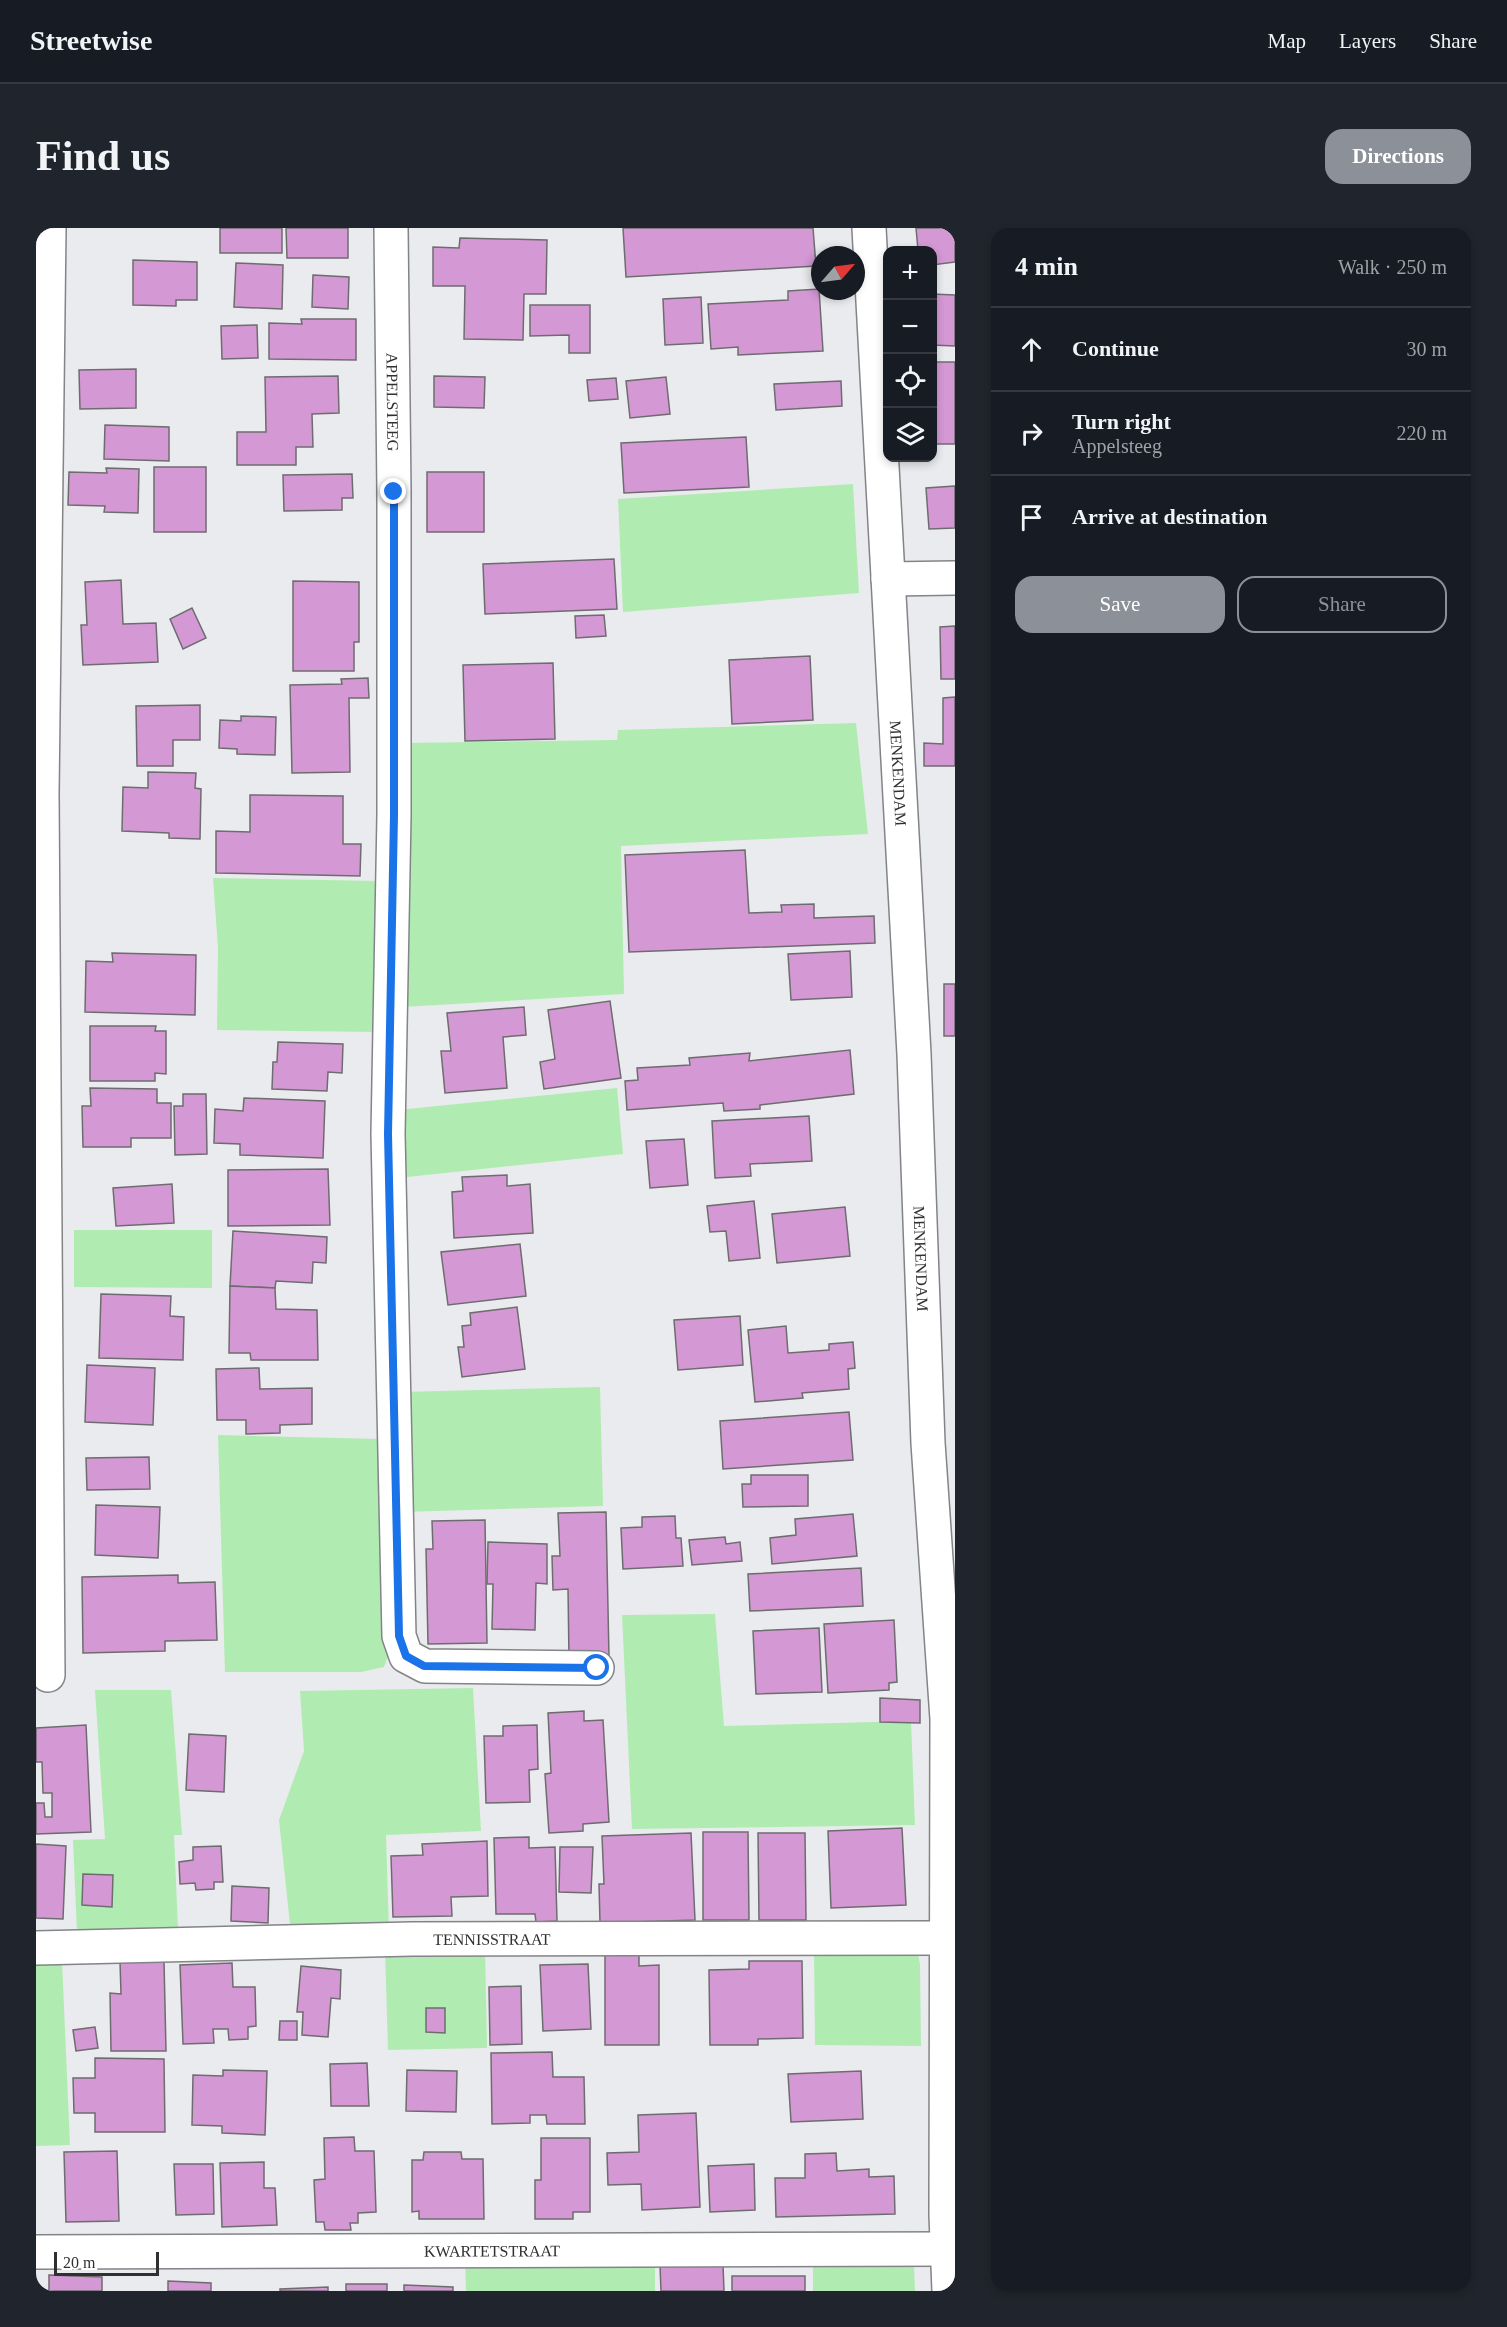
<!DOCTYPE html>
<html lang="en">
<head>
<meta charset="utf-8">
<style>
	body { margin:0; font-family:"Times New Roman",serif; background:#20242c; color:#f1f3f6 }
	.controls { position:absolute; right:18px; top:18px; display:grid; overflow:hidden; border-radius:12px; box-shadow:0 3px 9px #0003 }
	.controls button { width:54px; height:54px; display:grid; place-items:center; padding:0; border:0; border-bottom:2px solid #363941; background:#171b24; color:#f1f3f6; font:30px sans-serif }
	.compass { position:absolute; left:775px; top:18px; width:54px; height:54px; border-radius:50%; background:#171b24; box-shadow:0 3px 9px #0003; rotate:62deg }
	.scale { position:absolute; left:18px; bottom:15px; width:105px; box-sizing:border-box; padding-left:6px; border:3px solid #303031; border-top:0; font-size:16px; line-height:21px; white-space:nowrap; color:#303031; -webkit-text-stroke:4px #fff; paint-order:stroke }
	.stop { position:absolute; width:18px; height:18px; margin:-14px; border:4px solid #1a73e8; border-radius:50%; background:#fff }
	.stop.end { background:#1a73e8; border-color:#fff; box-shadow:0 2px 6px #0008 }
	.list { margin:0; padding:0; list-style:none }
	h2 { display:flex; justify-content:space-between; align-items:center; height:78px; margin:0; padding:0 24px; font-size:26px }
	h2 small { font-size:20px; font-weight:400; color:#9ea1a6 }
	.list li { display:grid; grid-template-columns:39px 1fr auto; gap:18px; align-items:center; box-sizing:border-box; height:84px; padding:0 24px; border-top:2px solid #363941 }
	.list b { display:block; font-size:22px; white-space:nowrap }
	.list p { margin:0; font-size:20px; white-space:nowrap; color:#9ea1a6 }
	.list em { font-size:20px; font-style:normal; color:#9ea1a6 }
	.actions { display:flex; gap:12px; padding:18px 24px }
	.actions a { flex:1; padding:14px 0; border:2px solid #8c9099; border-radius:18px; text-align:center; font-size:21px; color:#8c9099 }
	.actions .main { background:#8c9099; color:#fff }
	.icon { flex:none; width:33px; height:33px; fill:none; stroke:currentColor; stroke-width:2; stroke-linecap:round; stroke-linejoin:round }
	.map { position:relative; flex:none; width:919px; height:2063px; overflow:hidden; border-radius:18px }
	header { display:flex; align-items:center; gap:36px; box-sizing:border-box; height:84px; padding:0 30px; background:#171b24; border-bottom:2px solid #363941 }
	header strong { font-size:28px }
	nav { display:flex; gap:33px; margin-inline-start:auto; font-size:21px }
	.intro { display:flex; align-items:center; justify-content:space-between; box-sizing:border-box; height:144px; padding:0 36px }
	h1 { margin:0; font-size:42px }
	.button { padding:15px 27px; border-radius:18px; background:#8c9099; color:#fff; font-size:21px; font-weight:700 }
	main { display:flex; gap:36px; padding:0 36px }
	aside { flex:1; background:#171b24; border-radius:18px; box-shadow:0 3px 9px #0003 }
	.map>svg:first-child { display:block }
	.green { fill:#b0ecb1 }
	.building { fill:#d498d5; stroke:#6f6c6f; stroke-width:1.5 }
	.lines { fill:none; stroke-linecap:round; stroke-linejoin:round }
	.minor-casing { stroke:#838487; stroke-width:36 }
	.minor { stroke:#fff; stroke-width:33 }
	.route { stroke:#1a73e8; stroke-width:8 }
	.labels { text-anchor:middle; stroke-width:5; stroke-linejoin:round; paint-order:stroke }
	.street-label { font-size:16px; fill:#303031; stroke:#fff }
</style>
</head>
<body>
<header>
<strong>Streetwise</strong>
<nav><a>Map</a><a>Layers</a><a>Share</a></nav>
</header>
<div class="intro"><h1>Find us</h1><a class="button">Directions</a></div>
<main>
<div class="map">
<svg width="919" height="2063" viewBox="0 0 919 2063">
	<rect width="100%" height="100%" fill="#eaebee"/>
	<g class="green">
		<path d="M817 256 823 365 587 384 582 271Z"/>
		<path d="M820 495 832 606 585 618 588 766 367 779 370 515 581 512 582 502Z"/>
		<path d="M177 650 343 653 341 804 181 802 182 720Z"/>
		<path d="M581 860 587 926 362 950 361 882Z"/>
		<path d="M38 1002H176V1060L38 1059Z"/>
		<path d="M564 1159 567 1278 367 1284 363 1164Z"/>
		<path d="M182 1207 344 1211 352 1428 348 1439 325 1444H189Z"/>
		<path d="M679 1386 688 1498 875 1493 879 1597 596 1601 586 1387Z"/>
		<path d="M437 1460 445 1603 350 1607 353 1704 255 1706 243 1592 268 1523 264 1463Z"/>
		<path d="M59 1462H135L146 1607H138L142 1701 41 1705 37 1612 69 1611Z"/>
		<path d="M449 1720 451 1820 352 1822 349 1722Z"/>
		<path d="M778 1721 882 1726 884 1736 885 1818 779 1817Z"/>
		<path d="M26 1733 34 1917 0 1918V1734Z"/>
		<path d="M619 2029V2063H430L429 2031Z"/>
		<path d="M777 2035 878 2037 879 2063H777Z"/>
	</g>
	<g class="building">
		<rect x="184" y="0" width="62" height="25"/>
		<path d="M250 0H312V30H251Z"/>
		<path d="M587 0H777L780 38 590 49Z"/>
		<path d="M880 0H919V34L896 37V22H882Z"/>
		<path d="M424 10 511 12 510 66H488L487 112 428 111 429 58H397V19L423 20Z"/>
		<path d="M97 32 161 34V72H140V78L97 77Z"/>
		<path d="M200 35 247 37 246 81 198 79Z"/>
		<path d="M277 47 313 49 312 81 276 79Z"/>
		<path d="M783 61 787 123 702 127V119L675 121 672 76 752 72V63Z"/>
		<path d="M896 66 919 67V118L896 117Z"/>
		<path d="M665 69 667 115 629 117 627 71Z"/>
		<path d="M494 77H554V125H533V107L494 108Z"/>
		<path d="M265 91H320V132L233 131V95L266 96Z"/>
		<path d="M221 97 222 130 186 131 185 98Z"/>
		<rect x="896" y="134" width="23" height="82"/>
		<path d="M100 141V180L44 181 43 142Z"/>
		<path d="M302 148 303 185 276 186 277 219H260V237H201V204H230L229 149Z"/>
		<path d="M398 148 449 149 448 180 398 179Z"/>
		<path d="M630 149 634 186 594 190 590 153Z"/>
		<path d="M580 150 582 171 553 173 551 152Z"/>
		<path d="M805 153 806 178 740 182 738 156Z"/>
		<path d="M69 197 133 199V233L68 231Z"/>
		<path d="M710 209 713 259 588 265 585 215Z"/>
		<rect x="118" y="239" width="52" height="65"/>
		<path d="M70 240 103 241 102 285 68 284 69 278 32 277 33 244 71 245Z"/>
		<rect x="391" y="244" width="57" height="60"/>
		<path d="M316 246 317 270H306V282L248 283 247 247Z"/>
		<path d="M919 258V300L893 301 890 260Z"/>
		<path d="M578 331 581 381 449 386 447 336Z"/>
		<path d="M85 352 87 396 120 395 122 434 47 437 45 397H51L49 354Z"/>
		<path d="M257 353 323 354V414H318V443H257Z"/>
		<path d="M156 380 170 410 147 421 134 391Z"/>
		<path d="M568 387 570 408 540 410 539 388Z"/>
		<path d="M919 398V451H905L904 399Z"/>
		<path d="M774 428 777 492 696 496 693 432Z"/>
		<path d="M517 435 519 511 429 513 427 437Z"/>
		<path d="M332 450 333 470H313L314 544 256 545 254 457 306 456 305 451Z"/>
		<path d="M919 469V538H888V515L907 516V470Z"/>
		<path d="M164 477V512H137V538H101L100 478Z"/>
		<path d="M205 488 240 489 239 527 201 526V521L183 520 184 492 205 493Z"/>
		<path d="M112 544 160 545 159 560 165 561 164 611 133 610V605L86 603 87 559 112 560Z"/>
		<path d="M214 567 307 568V616H325L324 648 180 645V603L214 604Z"/>
		<path d="M709 622 713 685 746 684 745 677 778 676V690L838 688 839 715 593 724 589 627Z"/>
		<path d="M814 723 816 769 755 772 752 726Z"/>
		<path d="M76 725 160 727 159 787 49 784 50 733 77 734Z"/>
		<rect x="908" y="756" width="11" height="52"/>
		<path d="M574 773 585 850 508 861 504 834 519 831 512 782Z"/>
		<path d="M488 779 490 807 467 809 471 860 409 865 405 823H415L411 785Z"/>
		<path d="M54 798H120L119 803H130V846L119 845V853H54Z"/>
		<path d="M242 814 307 816 306 845 292 844 291 863 236 861 237 834H241Z"/>
		<path d="M814 822 818 866 724 877V881L688 883 687 875 591 882 589 853 602 852 601 840 654 837 653 830 714 825 713 833Z"/>
		<path d="M54 860 121 861V875H135V910H95V919H47L46 878H55Z"/>
		<path d="M147 866H170L171 926 139 927 138 878H147Z"/>
		<path d="M208 870 289 873 287 930 204 927V916L178 915 179 881 207 883Z"/>
		<path d="M773 888 776 933 714 936 715 948 679 950 676 893Z"/>
		<path d="M648 911 652 957 614 960 610 913Z"/>
		<path d="M292 941 294 997 192 998V942Z"/>
		<path d="M471 947V958L494 956 497 1005 418 1010 416 964 427 963 426 949Z"/>
		<path d="M136 956 138 995 80 998 77 960Z"/>
		<path d="M718 973 724 1030 693 1033 690 1003 674 1004 671 978Z"/>
		<path d="M809 979 814 1028 741 1035 736 986Z"/>
		<path d="M197 1003 291 1009 290 1035 277 1034 276 1055 240 1053 239 1060 194 1058Z"/>
		<path d="M484 1016 490 1068 412 1077 405 1024Z"/>
		<path d="M194 1058 239 1060 240 1081 281 1082 282 1132H215L214 1125H193Z"/>
		<path d="M65 1066 135 1068 134 1088 148 1089 147 1132 63 1130Z"/>
		<path d="M481 1079 489 1141 426 1149 422 1119H428L426 1098 435 1097 434 1085Z"/>
		<path d="M704 1088 707 1137 642 1142 638 1092Z"/>
		<path d="M750 1098 752 1125 793 1122V1116L817 1114 819 1140 812 1141 813 1161 766 1165 767 1170 719 1174 712 1102Z"/>
		<path d="M51 1137 119 1140 117 1197 49 1194Z"/>
		<path d="M223 1140 224 1161 276 1160V1196L244 1197V1205L210 1206V1192H181L180 1141Z"/>
		<path d="M813 1184 817 1232 687 1241 684 1193Z"/>
		<path d="M113 1229 114 1261 51 1262 50 1230Z"/>
		<path d="M715 1247H772V1278L707 1279 706 1256H715Z"/>
		<path d="M60 1277 124 1279 122 1330 59 1327Z"/>
		<path d="M570 1284 573 1429 533 1430 532 1361 517 1362 516 1328H524L522 1285Z"/>
		<path d="M817 1286 821 1328 736 1336 734 1310 760 1307 759 1291Z"/>
		<path d="M639 1288 640 1310H645L647 1338 587 1341 585 1300 606 1299V1289Z"/>
		<path d="M449 1292 451 1415 392 1416 390 1321H397L396 1293Z"/>
		<path d="M689 1309 690 1316 704 1314 706 1333 656 1337 653 1312Z"/>
		<path d="M452 1314 511 1316V1356L500 1355 499 1402 456 1401 457 1356H451Z"/>
		<path d="M825 1340 827 1378 714 1383 712 1346Z"/>
		<path d="M142 1347V1355L179 1354 181 1412 129 1413V1423L47 1425 46 1349Z"/>
		<path d="M858 1392 861 1454 853 1455V1462L792 1465 788 1396Z"/>
		<path d="M783 1400 786 1464 720 1466 717 1403Z"/>
		<path d="M844 1470 884 1472V1495L844 1494Z"/>
		<path d="M548 1483V1493L567 1492 573 1594 547 1596V1603L513 1605 509 1546 515 1545 512 1485Z"/>
		<path d="M50 1497 55 1604 0 1606V1575H8L9 1589H16V1565H7L6 1534H0V1500Z"/>
		<path d="M501 1497 502 1541 493 1542 494 1574 450 1575 448 1508H467V1498Z"/>
		<path d="M153 1506 190 1508 188 1564 150 1562Z"/>
		<path d="M866 1600 870 1677 795 1680 792 1603Z"/>
		<path d="M667 1604H712L713 1692H667Z"/>
		<path d="M655 1605 659 1692 564 1695 563 1656H568L566 1608Z"/>
		<path d="M722 1605H769L770 1692H723Z"/>
		<path d="M493 1609V1620L519 1619 521 1693 500 1694 499 1686H460L458 1610Z"/>
		<path d="M451 1613 452 1668 415 1669 416 1688 357 1689 355 1628 387 1627 386 1616Z"/>
		<path d="M0 1616 30 1618 27 1691 0 1690Z"/>
		<path d="M185 1618 187 1654H178V1661L160 1662 159 1655 144 1656 143 1634 157 1632V1619Z"/>
		<path d="M524 1619H557L555 1665 523 1664Z"/>
		<path d="M47 1646 77 1647 76 1679 46 1677Z"/>
		<path d="M196 1658 233 1660 232 1695 195 1693Z"/>
		<path d="M569 1727H603V1738L623 1737V1817H569Z"/>
		<path d="M128 1733 130 1823H75L74 1765 85 1766 84 1734Z"/>
		<path d="M713 1733H766L767 1810 722 1811V1817H674L673 1742 713 1741Z"/>
		<path d="M196 1735 197 1759H219L220 1798 212 1799V1811L193 1812 192 1801H177L178 1815 147 1816 144 1737Z"/>
		<path d="M552 1736 555 1801 507 1803 504 1737Z"/>
		<path d="M265 1738 305 1742 304 1771 295 1770 292 1809 266 1807 267 1784H261Z"/>
		<path d="M485 1758 486 1816 454 1817 453 1759Z"/>
		<path d="M390 1780H409V1805L390 1804Z"/>
		<path d="M244 1793H261V1812H243Z"/>
		<path d="M59 1799 62 1820 40 1823 37 1802Z"/>
		<path d="M516 1824 517 1849H548L549 1896H511L510 1887H494V1895L456 1896 455 1825Z"/>
		<path d="M59 1830 128 1831 129 1904H59V1885H38L37 1850H59Z"/>
		<path d="M331 1835 333 1878H295L294 1836Z"/>
		<path d="M187 1842 231 1843 229 1907 186 1905V1898L156 1897 157 1847 187 1848Z"/>
		<path d="M371 1842 421 1843 420 1884 370 1883Z"/>
		<path d="M825 1843 827 1891 755 1894 752 1846Z"/>
		<path d="M660 1885 664 1979 606 1982 605 1956 572 1957 571 1925 603 1924 602 1887Z"/>
		<path d="M318 1909 319 1923H338L340 1984 322 1985V1995H314L315 2002H289L288 1994H280L278 1952 289 1951 288 1910Z"/>
		<path d="M505 1910H554V1984H537V1991H499V1952H505Z"/>
		<path d="M81 1923 83 1993 30 1994 28 1924Z"/>
		<path d="M388 1924H425L426 1931H447L448 1991H383V1983L376 1984V1932H387Z"/>
		<path d="M800 1925 801 1943 833 1941V1949L858 1948 859 1986 740 1989 739 1950H769V1926Z"/>
		<path d="M228 1934V1960H239L241 1997 186 1999 184 1935Z"/>
		<path d="M138 1936H177L178 1986 140 1987Z"/>
		<path d="M718 1936 719 1982 674 1984 672 1938Z"/>
		<path d="M687 2036 688 2063H625L624 2037Z"/>
		<path d="M13 2047 66 2049V2063H13Z"/>
		<rect x="696" y="2048" width="73" height="15"/>
		<path d="M132 2053 175 2055V2063H132Z"/>
		<rect x="310" y="2056" width="41" height="7"/>
		<path d="M368 2057 417 2059V2063H368Z"/>
		<path d="M292 2059V2063H244V2061Z"/>
	</g>
	<g class="lines">
		<defs>
			<g id="minor">
				<path id="s1" d="M355 0 358 264V587L352 906 363 1408 370 1428 389 1438 561 1440"/>
				<path id="s2" d="M833 0 878 826 892 1215 911 1491 910 1987 913 2063"/>
				<path d="M852 351 919 350"/>
				<path d="M12 1447 6 566 13 0"/>
				<path id="s3" d="M0 1720 376 1711 912 1710"/>
				<path id="s4" d="M0 2024 913 2021"/>
			</g>
		</defs>
		<use href="#minor" class="minor-casing"/>
		<use href="#minor" class="minor"/>
	</g>
	<g class="lines">
		<path class="route" d="M358 264V587L352 906 363 1408 370 1428 388 1438 561 1440"/>
	</g>
	<g class="labels">
		<g class="street-label">
			<text dy="6" stroke="none"><textPath href="#s1" startOffset="174">APPELSTEEG</textPath></text>
			<text dy="6" stroke="none"><textPath href="#s2" startOffset="546">MENKENDAM</textPath></text>
			<text dy="6" stroke="none"><textPath href="#s2" startOffset="1032">MENKENDAM</textPath></text>
			<text dy="6" stroke="none"><textPath href="#s3" startOffset="456">TENNISSTRAAT</textPath></text>
			<text dy="6" stroke="none"><textPath href="#s4" startOffset="456">KWARTETSTRAAT</textPath></text>
		</g>
	</g>
</svg>
<div class="controls">
<button>+</button>
<button>−</button>
<button><svg class="icon" aria-label="locate" viewBox="0 0 24 24"><circle cx="12" cy="12" r="6"/><path d="M12 2v4M12 18v4M2 12h4M18 12h4"/></svg></button>
<button><svg class="icon" aria-label="layers" viewBox="0 0 24 24"><path d="M12 4l9 5-9 5-9-5zM3 14l9 5 9-5"/></svg></button>
</div>
<svg class="compass" viewBox="-18 -18 36 36"><path d="M0-13l5 13h-10z" fill="#e53935"/><path d="M0 13l5-13h-10z" fill="#9ea1a6"/></svg>
<div class="scale">20 m</div>
<div class="stop" style="left:561px;top:1440px"></div>
<div class="stop end" style="left:358px;top:264px"></div>
</div>
<aside>
<h2>4 min<small>Walk · 250 m</small></h2>
<ul class="list">
<li><svg class="icon" aria-label="ahead" viewBox="0 0 24 24"><path d="M12 20V5M6 11l6-6 6 6"/></svg><div><b>Continue</b></div><em>30 m</em></li>
<li><svg class="icon" aria-label="right" viewBox="0 0 24 24"><path d="M7 20v-9h11M14 6l5 5-5 5"/></svg><div><b>Turn right</b><p>Appelsteeg</p></div><em>220 m</em></li>
<li><svg class="icon" aria-label="arrive" viewBox="0 0 24 24"><path d="M6 21V4h12l-3 4 3 4H6"/></svg><div><b>Arrive at destination</b></div></li>
</ul>
<div class="actions"><a class="main">Save</a><a>Share</a></div>
</aside>
</main>
</body>
</html>
